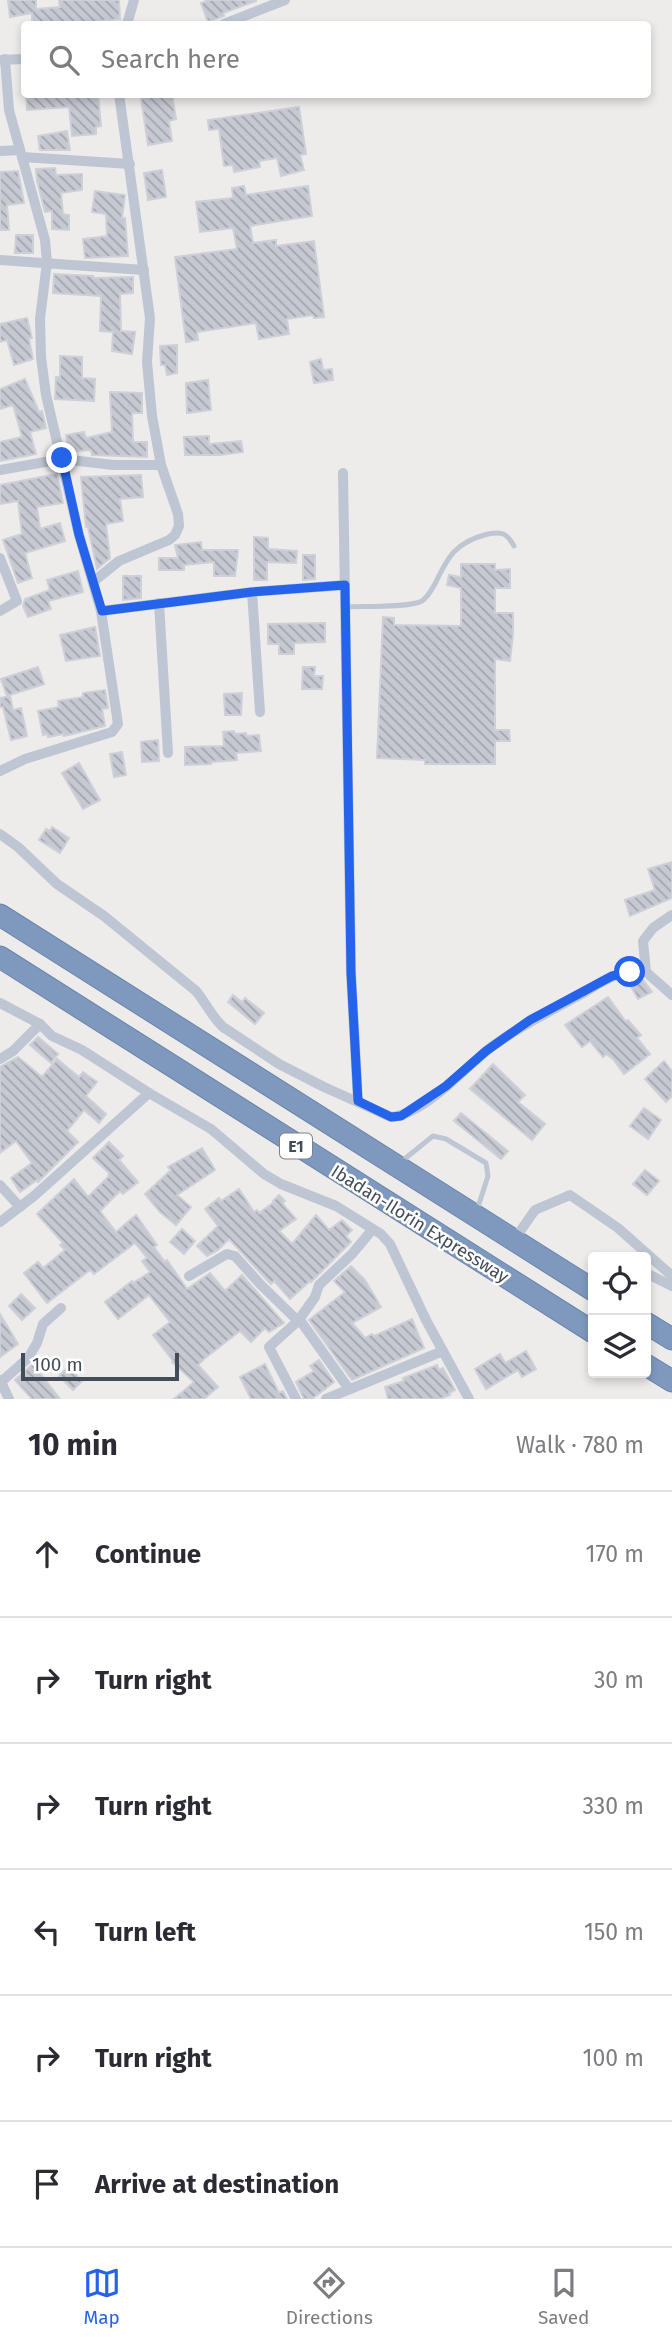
<!DOCTYPE html>
<html lang="en">
<head>
<meta charset="utf-8">
<style>
	body { margin:0; font-family:"Fira Sans",sans-serif; background:#f7f7f7; color:#2b2b33 }
	.controls { position:absolute; right:21px; bottom:21px; display:grid; overflow:hidden; border-radius:7px; box-shadow:0 4px 10px #0003 }
	.controls button { width:63px; height:63px; display:grid; place-items:center; padding:0; border:0; border-bottom:2px solid #e1e1e2; background:#fff; color:#2b2b33; font:35px sans-serif }
	.scale { position:absolute; left:21px; bottom:18px; width:158px; box-sizing:border-box; padding-left:7px; border:4px solid #434d59; border-top:0; font-size:19px; line-height:24px; white-space:nowrap; color:#434d59; -webkit-text-stroke:5px #fff; paint-order:stroke }
	.stop { position:absolute; width:21px; height:21px; margin:-16px; border:5px solid #2563eb; border-radius:50%; background:#fff }
	.stop.end { background:#2563eb; border-color:#fff; box-shadow:0 2px 7px #0008 }
	.list { margin:0; padding:0; list-style:none }
	h2 { display:flex; justify-content:space-between; align-items:center; height:91px; margin:0; padding:0 28px; font-size:30px }
	h2 small { font-size:23px; font-weight:400; color:#7c7c81 }
	.list li { display:grid; grid-template-columns:46px 1fr auto; gap:21px; align-items:center; box-sizing:border-box; height:126px; padding:0 28px; border-top:2px solid #e1e1e2 }
	.list b { display:block; font-size:26px; white-space:nowrap }
	.list em { font-size:23px; font-style:normal; color:#7c7c81 }
	.icon { flex:none; width:38px; height:38px; fill:none; stroke:currentColor; stroke-width:2; stroke-linecap:round; stroke-linejoin:round }
	.map { position:relative; flex:none; width:672px; height:1399px; overflow:hidden }
	.search { position:absolute; background:#fff; box-shadow:0 4px 10px #0003; left:21px; right:21px; top:21px; height:77px; display:flex; align-items:center; gap:18px; box-sizing:border-box; padding:0 24px; border-radius:7px; color:#7c7c81; font-size:26px }
	.sheet { height:847px; background:#fff }
	nav { display:flex; justify-content:space-around; align-items:center; box-sizing:border-box; height:98px; border-top:2px solid #e1e1e2; background:#fff; font-size:19px; color:#7c7c81 }
	nav a { display:grid; justify-items:center; gap:4px }
	nav .on { color:#2563eb }
	.map>svg:first-child { display:block }
	.building { fill:url(#building-back-hatch); stroke:#ced0d8; stroke-width:2 }
	.lines { fill:none; stroke-linecap:round; stroke-linejoin:round }
	.motorway-casing { stroke:#6a84aa; stroke-width:23 }
	.service { stroke:#bdc6d2; stroke-width:5 }
	.minor { stroke:#bdc6d2; stroke-width:10 }
	.motorway { stroke:#7f99be; stroke-width:21 }
	.route { stroke:#2563eb; stroke-width:9 }
	.labels { text-anchor:middle; stroke-width:5; stroke-linejoin:round; paint-order:stroke }
	.shield { fill:#fff; stroke:#7b828b; stroke-width:2 }
	.shield-label { font-size:16px; font-weight:bold; fill:#434d59 }
	.street-label { font-size:18px; fill:#434d59; stroke:#fff }
</style>
</head>
<body>
<div class="map">
<svg width="672" height="1399" viewBox="0 0 672 1399">
	<defs>
		<pattern id="building-back-hatch" width="6" height="6" patternUnits="userSpaceOnUse" patternTransform="scale(1.75)"><rect width="6" height="6" fill="#c7c9d2"/><path d="M-1 5l2 2M0 0l6 6M5-1l2 2" fill="none" stroke="#a3a5ad"/></pattern>
	</defs>
	<rect width="100%" height="100%" fill="#eeebeb"/>
	<g class="building">
		<path d="M8 0H36V9L60 7 59 0H119L120 19 103 21V24H32V13L10 17Z"/>
		<path d="M209 0H256V1L223 13 224 16 208 22 201 3Z"/>
		<path d="M26 94H98L101 126 96 127V134L72 136 69 107 27 110Z"/>
		<path d="M160 94H172L176 119 169 121 172 141 148 145 141 98Z"/>
		<path d="M299 107 306 154 300 155 304 170 281 176 277 158 259 161 260 167 234 172 233 165 224 166 219 129 209 130 208 120Z"/>
		<path d="M67 131 70 150H40L38 136Z"/>
		<path d="M55 168 56 175 82 174V190L61 193 63 214 69 215V230L52 229V211L45 212 37 181 36 169Z"/>
		<path d="M162 170 166 197 148 200 144 173Z"/>
		<path d="M18 171 24 203 7 205 9 230H0V172Z"/>
		<path d="M244 186 246 195 308 186 312 216 250 226 253 243 276 240V246L314 241 324 317 314 318 313 315 287 319 289 334 259 339 256 323 197 332 198 340 186 342 175 257 237 249 233 228 200 232 196 202 233 198 232 188Z"/>
		<path d="M95 191 125 195 122 218H125L128 256 85 258 83 239 107 236 106 214 92 212Z"/>
		<path d="M16 235H33V253H15Z"/>
		<path d="M54 274 93 276V278L133 277V293L120 294 121 331 135 332 132 354 112 351 113 332 100 331 101 296 53 293Z"/>
		<path d="M27 318 32 338 29 339 33 359 14 365 7 340 0 342V324Z"/>
		<path d="M177 345V373L167 375 165 365H161L160 346Z"/>
		<path d="M60 356 82 357V378L95 379 94 401 55 399 56 377H60Z"/>
		<path d="M321 359 323 370 332 369 333 380 314 383 310 362Z"/>
		<path d="M25 379 39 412 42 411 46 428 30 432 36 454 0 461V442L22 437 13 405 0 409V389Z"/>
		<path d="M208 380 211 410 187 413 186 383Z"/>
		<path d="M110 392 142 393V413H132L133 442H147V457L92 455 91 450 69 452 66 435 84 432 86 438 112 432Z"/>
		<path d="M209 436V444L241 441 243 452 220 455H185L184 437Z"/>
		<path d="M57 474 63 503 37 507 40 529 60 523 65 541 25 553 32 578 18 583 3 540 22 534 18 501 0 504V485Z"/>
		<path d="M141 475 143 497 120 499 123 521 106 524 110 558 97 569 88 527H86L81 477Z"/>
		<path d="M254 537 268 538V549L297 551 296 563 267 562V580H254Z"/>
		<path d="M201 542 202 550H238L235 576H214V562L184 565V570H159V558H178L175 545Z"/>
		<path d="M303 555H315V579L303 580Z"/>
		<path d="M461 564H495V570L510 569V588H495V613H513V634L510 661 495 659V730H509L510 741H495V764H425V760L377 758 383 617 394 618V625L461 626V588L447 585 449 575 461 577Z"/>
		<path d="M78 571 83 592 48 601 51 609 28 617 23 606 25 599 50 590 47 580Z"/>
		<path d="M123 576H141V598L123 600Z"/>
		<path d="M325 623V642L294 643V654H279V644H268V624Z"/>
		<path d="M95 627 100 656 66 661 60 635Z"/>
		<path d="M38 667 44 684 7 696 1 679Z"/>
		<path d="M303 667H315L314 676H323L322 689H302Z"/>
		<path d="M105 690 108 708 102 709 105 726 64 736 63 734 48 737 47 734 43 735 38 711 59 707 58 701 83 697V693Z"/>
		<path d="M242 693 241 715H225L224 694Z"/>
		<path d="M10 696 13 710 21 708 27 736 11 740 3 707H0V698Z"/>
		<path d="M234 731 235 734 246 733V736L259 735 261 751 236 753 237 760 211 762V764L185 765V747L224 746 223 732Z"/>
		<path d="M158 740 159 761 142 762 141 742Z"/>
		<path d="M122 752 126 775 114 777 110 754Z"/>
		<path d="M79 763 100 800 83 809 62 773Z"/>
		<path d="M52 827 69 838 60 853 39 840 46 829 50 831Z"/>
		<path d="M672 862V898L630 916 625 900 655 890 648 869Z"/>
		<path d="M635 980H643L652 992 638 999 629 983Z"/>
		<path d="M233 995 242 1002 245 998 264 1013 255 1024 228 1002Z"/>
		<path d="M608 997 626 1022 628 1020 641 1035 637 1038 650 1054 624 1074 613 1059 606 1054 603 1057 590 1041 582 1047 565 1025Z"/>
		<path d="M38 1037 58 1054 51 1063 30 1045Z"/>
		<path d="M18 1057 42 1077 57 1059 79 1077 83 1072 97 1082 86 1096 106 1114 99 1123 84 1110 67 1131 78 1142 38 1182 37 1180 20 1192 11 1178 32 1163 16 1141 0 1153V1067Z"/>
		<path d="M664 1061 672 1071V1096L666 1102 645 1079Z"/>
		<path d="M493 1064 525 1095 518 1102 545 1124 532 1140 470 1089Z"/>
		<path d="M644 1108 661 1120 648 1139 630 1126Z"/>
		<path d="M461 1113 508 1151 501 1159 454 1121Z"/>
		<path d="M109 1142 123 1156 119 1160 138 1182 123 1194 120 1191 100 1211 116 1232 136 1215 157 1245 154 1247 165 1262 167 1260 187 1289 210 1273 225 1291 242 1275 284 1323 269 1332 265 1328 251 1342 240 1331 204 1359 198 1365 218 1387 204 1399H174L194 1382 172 1362 173 1361 153 1335 170 1322 149 1295 118 1319 105 1302 132 1281 133 1283 150 1272 142 1261 147 1258 135 1243 94 1274 90 1270 47 1303 24 1273 38 1262 43 1268 65 1250 60 1245 63 1243 37 1214 74 1179 88 1197 108 1177 109 1173 93 1158Z"/>
		<path d="M202 1148 215 1170 177 1195 191 1207 176 1225 160 1212 145 1194 171 1170 168 1167Z"/>
		<path d="M645 1170 659 1181 647 1195 633 1184Z"/>
		<path d="M239 1189 254 1212 257 1210 259 1213 274 1202 273 1201 279 1195 285 1201 282 1203 296 1219 279 1231 292 1244 316 1215 329 1230 342 1220 352 1230 346 1236 351 1242 311 1282 310 1281 290 1299 274 1281 271 1284 267 1280 229 1239 218 1250 207 1256 197 1246 218 1226 205 1209 219 1198 221 1201Z"/>
		<path d="M182 1229 195 1241 184 1254 170 1242Z"/>
		<path d="M351 1266 365 1280 381 1307 352 1323 365 1338 372 1334 374 1336 412 1319 424 1348 352 1380 309 1320 345 1292 334 1281Z"/>
		<path d="M21 1294 35 1308 22 1320 9 1306Z"/>
		<path d="M0 1314 18 1344 0 1357Z"/>
		<path d="M526 1351 536 1369 522 1377 518 1370 486 1389 475 1369 500 1354 505 1363Z"/>
		<path d="M319 1360 334 1382 312 1399H304L296 1382 314 1371 310 1366Z"/>
		<path d="M33 1364 60 1399H32L15 1380Z"/>
		<path d="M265 1364 279 1393 283 1391 287 1399H251L240 1377Z"/>
		<path d="M437 1365 439 1370 443 1368 455 1390 449 1393 450 1395 440 1399H388L385 1387 404 1381 403 1378Z"/>
		<path d="M68 1367 82 1381 73 1390 59 1376Z"/>
	</g>
	<g class="lines">
		<defs>
			<g id="motorway">
				<path d="M0 915 593 1290"/>
				<path d="M0 957 593 1332"/>
				<path d="M646 1323 672 1339"/>
				<path d="M646 1365 672 1381"/>
			</g>
		</defs>
		<use href="#motorway" class="motorway-casing"/>
		<g class="service">
			<path d="M345 607C362 606 409 608 422 601 428 597 431 590 435 584 448 556 456 542 488 534 503 531 507 534 514 546"/>
			<path d="M402 1161 433 1136 446 1139 486 1163 488 1176 477 1210"/>
		</g>
		<g class="minor">
			<path d="M127 24 134 0"/>
			<path d="M224 24 285 0"/>
			<path d="M0 60 24 59"/>
			<path d="M0 151 20 150"/>
			<path d="M22 157 130 164"/>
			<path d="M0 260 144 270"/>
			<path d="M0 470 62 459 113 465H161"/>
			<path d="M343 473 351 973 358 1102"/>
			<path d="M0 558 17 601 0 611"/>
			<path d="M93 582 119 561 169 540 175 535 179 526 178 514 161 465 152 416 147 362 150 318 119 94"/>
			<path d="M252 592 260 712"/>
			<path d="M159 603 168 753"/>
			<path d="M101 611 252 592 345 585"/>
			<path d="M0 771 25 759 112 732 118 724 101 611 79 535 46 395 41 357 40 319 47 262 45 240 9 110 5 59"/>
			<path d="M0 834 18 847 57 884 104 916 196 991C206 1003 212 1017 223 1027L279 1064 324 1087 391 1117C423 1114 459 1074 484 1053 512 1030 544 1015 576 997 588 991 600 981 614 976 624 972 634 972 646 972L672 995"/>
			<path d="M646 972 643 941 653 928 672 915"/>
			<path d="M0 1003 40 1024 52 1036 82 1050 149 1093 211 1129 264 1174 281 1184 336 1206 381 1234 390 1244 426 1320 469 1399"/>
			<path d="M0 1059 13 1051 40 1024"/>
			<path d="M0 1185 20 1207"/>
			<path d="M0 1222 34 1196 149 1093"/>
			<path d="M514 1240 535 1210 570 1195 618 1228 672 1276"/>
			<path d="M646 1273 672 1286"/>
			<path d="M189 1276 227 1254 235 1256 261 1285 298 1321 302 1323 349 1389"/>
			<path d="M0 1380 9 1399"/>
			<path d="M1 1382 28 1358 37 1343 43 1324 61 1308"/>
			<path d="M296 1399 269 1347 298 1321 315 1297 319 1285 352 1254 372 1230"/>
			<path d="M326 1399 443 1351"/>
		</g>
		<use href="#motorway" class="motorway"/>
	</g>
	<g class="lines">
		<path class="route" d="M62 458 79 535 102 611 252 592 345 585 351 973 358 1101 391 1117 401 1116 446 1086 486 1051 530 1020 612 976 630 972"/>
	</g>
	<g class="labels">
		<rect class="shield" x="280" y="1133.5" width="32" height="25" rx="5"/>
		<g class="shield-label">
			<text x="296" y="1152">E1</text>
		</g>
		<g class="street-label">
			<text transform="translate(420 1224) rotate(32)" y="6">Ibadan-Ilorin Expressway</text>
		</g>
	</g>
</svg>
<div class="controls">
<button><svg class="icon" aria-label="locate" viewBox="0 0 24 24"><circle cx="12" cy="12" r="6"/><path d="M12 2v4M12 18v4M2 12h4M18 12h4"/></svg></button>
<button><svg class="icon" aria-label="layers" viewBox="0 0 24 24"><path d="M12 4l9 5-9 5-9-5zM3 14l9 5 9-5"/></svg></button>
</div>
<div class="scale">100 m</div>
<div class="stop" style="left:630px;top:972px"></div>
<div class="stop end" style="left:62px;top:458px"></div>
<div class="search"><svg class="icon" aria-label="search" viewBox="0 0 24 24"><circle cx="10" cy="10" r="6"/><path d="M15 15l6 6"/></svg>Search here</div>
</div>
<section class="sheet">
<h2>10 min<small>Walk · 780 m</small></h2>
<ul class="list">
<li><svg class="icon" aria-label="ahead" viewBox="0 0 24 24"><path d="M12 20V5M6 11l6-6 6 6"/></svg><div><b>Continue</b></div><em>170 m</em></li>
<li><svg class="icon" aria-label="right" viewBox="0 0 24 24"><path d="M7 20v-9h11M14 6l5 5-5 5"/></svg><div><b>Turn right</b></div><em>30 m</em></li>
<li><svg class="icon" aria-label="right" viewBox="0 0 24 24"><path d="M7 20v-9h11M14 6l5 5-5 5"/></svg><div><b>Turn right</b></div><em>330 m</em></li>
<li><svg class="icon" aria-label="left" viewBox="0 0 24 24"><path d="M17 20v-9H6M10 6l-5 5 5 5"/></svg><div><b>Turn left</b></div><em>150 m</em></li>
<li><svg class="icon" aria-label="right" viewBox="0 0 24 24"><path d="M7 20v-9h11M14 6l5 5-5 5"/></svg><div><b>Turn right</b></div><em>100 m</em></li>
<li><svg class="icon" aria-label="arrive" viewBox="0 0 24 24"><path d="M6 21V4h12l-3 4 3 4H6"/></svg><div><b>Arrive at destination</b></div></li>
</ul>
</section>
<nav>
<a class="on"><svg class="icon" aria-label="map" viewBox="0 0 24 24"><path d="M3 6l6-2 6 2 6-2v14l-6 2-6-2-6 2zM9 4v14M15 6v14"/></svg>Map</a>
<a><svg class="icon" aria-label="directions" viewBox="0 0 24 24"><path d="M12 3l9 9-9 9-9-9zM9 14v-3h6M13 9l2 2-2 2"/></svg>Directions</a>
<a><svg class="icon" aria-label="saved" viewBox="0 0 24 24"><path d="M7 4h10v16l-5-4-5 4z"/></svg>Saved</a>
</nav>
</body>
</html>
